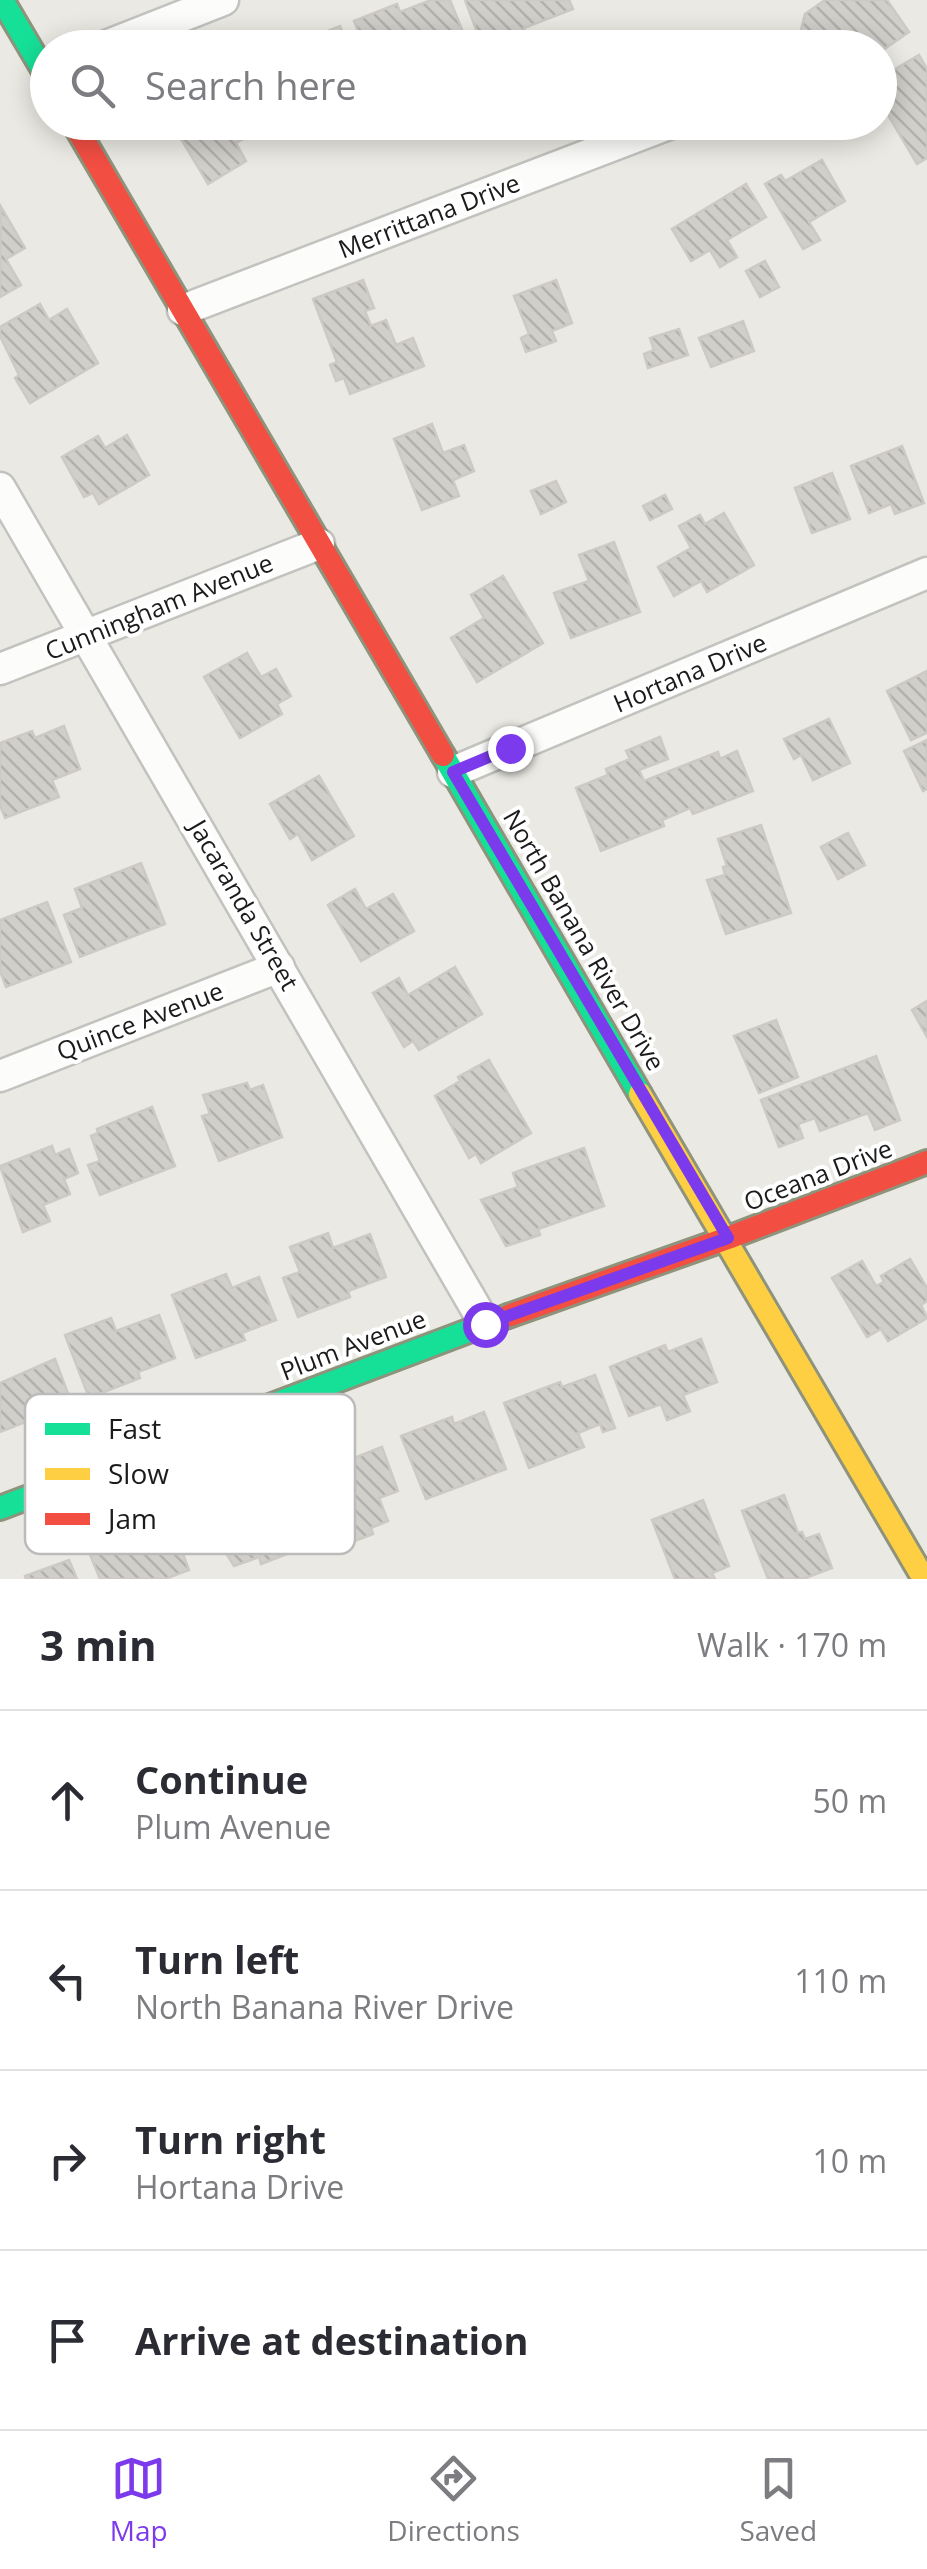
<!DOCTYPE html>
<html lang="en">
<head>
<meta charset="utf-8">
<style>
	body { margin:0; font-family:"Open Sans",sans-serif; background:#f2f2f3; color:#2b2b33 }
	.stop { position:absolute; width:30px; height:30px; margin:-22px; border:8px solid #7c3aed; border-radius:50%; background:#fff }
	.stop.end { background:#7c3aed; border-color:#fff; box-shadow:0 2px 10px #0008 }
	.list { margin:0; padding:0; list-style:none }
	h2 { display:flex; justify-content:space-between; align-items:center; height:130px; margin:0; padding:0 40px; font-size:42px }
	h2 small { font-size:32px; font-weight:400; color:#7c7c81 }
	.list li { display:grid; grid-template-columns:65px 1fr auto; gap:30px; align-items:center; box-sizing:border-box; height:180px; padding:0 40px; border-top:2px solid #e1e1e2 }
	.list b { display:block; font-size:38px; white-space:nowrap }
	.list p { margin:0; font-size:32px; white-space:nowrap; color:#7c7c81 }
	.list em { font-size:32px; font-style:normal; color:#7c7c81 }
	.icon { flex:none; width:55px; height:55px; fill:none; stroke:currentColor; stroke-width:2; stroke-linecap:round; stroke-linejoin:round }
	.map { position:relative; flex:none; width:927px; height:1579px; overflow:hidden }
	.search { position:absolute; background:#fff; box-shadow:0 5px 25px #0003; left:30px; right:30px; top:30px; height:110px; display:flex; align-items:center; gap:25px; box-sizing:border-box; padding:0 35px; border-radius:55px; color:#7c7c81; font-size:38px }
	.sheet { height:850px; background:#fff }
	nav { display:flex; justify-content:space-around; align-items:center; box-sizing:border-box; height:140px; border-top:2px solid #e1e1e2; background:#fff; font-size:28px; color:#7c7c81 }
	nav a { display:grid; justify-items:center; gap:5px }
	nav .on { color:#7c3aed }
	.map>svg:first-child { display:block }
	.building { fill:url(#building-back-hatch); stroke:#cdcac4; stroke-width:2.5 }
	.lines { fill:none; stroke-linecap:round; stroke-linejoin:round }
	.street-casing { stroke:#c2c2bf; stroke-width:35 }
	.fast-casing { stroke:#8e937c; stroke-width:28 }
	.slow-casing { stroke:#8e937c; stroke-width:28 }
	.jam-casing { stroke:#8e937c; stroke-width:28 }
	.street { stroke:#fcfcfb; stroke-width:30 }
	.fast { stroke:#16e098; stroke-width:22 }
	.slow { stroke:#ffcf43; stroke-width:22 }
	.jam { stroke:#f24e42; stroke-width:22 }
	.route { stroke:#7c3aed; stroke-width:12 }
	.labels { text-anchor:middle; stroke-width:8; stroke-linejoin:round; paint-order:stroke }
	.street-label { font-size:25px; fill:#1b1b1b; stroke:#fff }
	.key { fill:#fff; stroke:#bbb; stroke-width:2.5 }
	.key-label { font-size:28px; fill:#1b1b1b }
</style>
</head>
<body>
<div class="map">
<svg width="927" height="1579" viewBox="0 0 927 1579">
	<defs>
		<pattern id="building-back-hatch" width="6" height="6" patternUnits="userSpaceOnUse" patternTransform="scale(2.5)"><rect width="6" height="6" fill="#d0cfca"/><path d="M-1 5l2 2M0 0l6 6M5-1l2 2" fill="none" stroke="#b2b1ad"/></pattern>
	</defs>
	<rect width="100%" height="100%" fill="#eae9e3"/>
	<g class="building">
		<path d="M431 0H450L465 37 445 45 446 48H365L354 21 397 4 400 12Z"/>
		<path d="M465 0H569L573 9 524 28 531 48H483Z"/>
		<path d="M825 0H887L909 32 880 52V48H814L801 30 805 14Z"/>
		<path d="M340 26 349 48H298L297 43Z"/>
		<path d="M919 55 927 69V158L917 164 884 108 880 111V78Z"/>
		<path d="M171 122H254L259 130 236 143 246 161 208 184Z"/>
		<path d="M822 160 845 201 809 222 820 240 803 249 765 184 781 175 785 181Z"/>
		<path d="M746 184 766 217 727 240 737 257 720 267 710 250 691 261 672 229Z"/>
		<path d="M1 207 25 248 6 259 21 285 0 297Z"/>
		<path d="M765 261 779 287 760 297 746 271Z"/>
		<path d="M363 280 374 308 365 311 371 326 386 320 396 345 413 338 424 366 350 394 344 378 336 381 330 365 337 362 313 299Z"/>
		<path d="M556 280 572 323 552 331 556 341 526 352 521 338 529 334 514 296Z"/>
		<path d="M40 304 49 320 67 309 98 363 30 403 15 378 19 375 0 336V327Z"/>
		<path d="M743 321 754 351 711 367 699 338Z"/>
		<path d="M679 329 688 355 648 368 644 354 654 350 650 338Z"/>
		<path d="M432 424 443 453 464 445 474 471 453 480 459 496 422 510 394 439Z"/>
		<path d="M127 435 149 475 99 504 93 493 84 497 62 457 98 436 105 448Z"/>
		<path d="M902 446 924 503 895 514 891 504 869 513 851 466Z"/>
		<path d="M832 473 850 519 812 533 795 488Z"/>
		<path d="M556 481 566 502 541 514 531 491Z"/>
		<path d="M665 495 672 509 650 520 643 506Z"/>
		<path d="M724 513 754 565 707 592 701 581 674 596 658 567 691 548 679 526 700 515 705 524Z"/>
		<path d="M614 542 640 612 571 638 554 593 589 581 579 555Z"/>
		<path d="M503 576 543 643 477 682 451 638 484 618 471 595Z"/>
		<path d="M247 653 261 677 276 669 291 696 277 704 282 714 240 738 204 677Z"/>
		<path d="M927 671V733L911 740 887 691Z"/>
		<path d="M829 719 850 763 813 780 801 755 794 759 784 739Z"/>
		<path d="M64 726 80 769 52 780 59 797 5 818 0 805V743L32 731 35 738Z"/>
		<path d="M660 737 668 759 639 770 644 781 718 752 720 759 737 751 753 791 693 814 690 808 662 820 664 826 601 851 576 788 608 775 606 769 630 759 626 751Z"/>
		<path d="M927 740V789L923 791 904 751Z"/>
		<path d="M319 776 354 836 312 860 298 834 290 839 270 804Z"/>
		<path d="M761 825 791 913 726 934 707 880 725 875 723 867 727 866 718 839Z"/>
		<path d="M848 833 865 865 838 879 821 847Z"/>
		<path d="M141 863 165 924 80 957 64 915 82 908 75 889Z"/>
		<path d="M355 889 366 909 393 894 414 931 361 961 328 905Z"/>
		<path d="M47 902 71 962 6 987 0 971V920Z"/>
		<path d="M455 967 482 1014 419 1050 413 1041 404 1047 373 993 399 978 408 995Z"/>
		<path d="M927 1001V1037L912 1010Z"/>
		<path d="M776 1020 798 1077 759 1093 734 1036Z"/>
		<path d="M876 1056 900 1120 875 1130 868 1113 820 1131 815 1118 798 1124 803 1138 779 1147 761 1100Z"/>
		<path d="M489 1060 531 1133 481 1163 476 1154 469 1158 435 1096 460 1081 458 1077Z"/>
		<path d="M247 1083 250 1090 263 1085 282 1137 219 1161 202 1116 210 1114 203 1095Z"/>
		<path d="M152 1107 175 1166 100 1195 88 1165 100 1161 91 1136 98 1133 97 1129Z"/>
		<path d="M52 1146 55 1155 69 1149 78 1173 64 1179 70 1194 43 1205 50 1221 23 1232 0 1166Z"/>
		<path d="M584 1148 604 1206 538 1229 540 1235 506 1246 481 1200 518 1187 513 1173Z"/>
		<path d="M328 1233 333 1248 370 1234 386 1277 348 1291 350 1297 298 1317 283 1278 300 1272 290 1247Z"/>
		<path d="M910 1259 927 1288V1301L921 1305 927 1318 888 1341 881 1329 867 1337 832 1278 862 1261 876 1286 884 1282 881 1276Z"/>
		<path d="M226 1274 232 1288 259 1277 276 1320 242 1333 245 1340 196 1358 172 1295Z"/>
		<path d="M159 1315 175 1358 138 1372 140 1378 89 1398 65 1335 111 1318 116 1331Z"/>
		<path d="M701 1339 717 1382 683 1395 690 1411 667 1420 661 1404 629 1416 610 1367 665 1345 668 1352Z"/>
		<path d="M55 1359 72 1404 0 1432V1383Z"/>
		<path d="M595 1375 615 1428 603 1432 600 1424 578 1433 584 1447 529 1468 504 1403 560 1382 562 1387Z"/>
		<path d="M484 1412 506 1469 426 1499 401 1436 452 1417 454 1424Z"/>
		<path d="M382 1447 398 1491 379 1498 388 1521 371 1528 373 1534 329 1551 298 1470 346 1451 349 1460Z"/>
		<path d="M279 1481 305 1547 261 1564 259 1557 234 1566 221 1545 205 1551 191 1514Z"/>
		<path d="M784 1495 798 1533 802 1532 805 1539 819 1534 832 1568 803 1579H768L742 1511Z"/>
		<path d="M703 1500 729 1566 712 1573 715 1579H675L652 1520Z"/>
		<path d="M173 1527 189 1570 165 1579H100L89 1552 137 1534 139 1540Z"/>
		<path d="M69 1560 77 1579H26L25 1576Z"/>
	</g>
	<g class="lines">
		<defs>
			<g id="street">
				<path d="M101 48 223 0"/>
				<path d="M183 310 674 122"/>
				<path d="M0 488 485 1324"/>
				<path d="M0 669 319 544"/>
				<path d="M453 772 927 573"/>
				<path d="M0 1076 279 967"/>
			</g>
			<g id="fast">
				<path d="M2 0 48 78"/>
				<path d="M443 755 640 1094"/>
				<path d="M0 1508 508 1316"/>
			</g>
			<path id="slow" d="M640 1094 924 1579"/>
			<g id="jam">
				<path d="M73 122 443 755"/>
				<path d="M508 1316 728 1238 927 1162"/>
			</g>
		</defs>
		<use href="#street" class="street-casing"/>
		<use href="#fast" class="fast-casing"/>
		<use href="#slow" class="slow-casing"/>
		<use href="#jam" class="jam-casing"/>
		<use href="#street" class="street"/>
		<use href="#fast" class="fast"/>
		<use href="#slow" class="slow"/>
		<use href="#jam" class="jam"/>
	</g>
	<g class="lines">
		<path class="route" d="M485 1324 728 1238 453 772 510 748"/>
	</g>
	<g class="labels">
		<g class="street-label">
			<text transform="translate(429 216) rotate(-21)" y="9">Merrittana Drive</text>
			<text transform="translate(159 607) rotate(-22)" y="9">Cunningham Avenue</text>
			<text transform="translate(690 673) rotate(-23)" y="9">Hortana Drive</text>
			<text transform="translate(244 905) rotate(60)" y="9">Jacaranda Street</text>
			<text transform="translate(584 940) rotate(60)" y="9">North Banana River Drive</text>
			<text transform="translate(140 1021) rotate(-21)" y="9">Quince Avenue</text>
			<text transform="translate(818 1175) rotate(-21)" y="9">Oceana Drive</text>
			<text transform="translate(353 1345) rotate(-21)" y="9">Plum Avenue</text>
		</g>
	</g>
	<rect x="25" y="1394" width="330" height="160" rx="15" class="key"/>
	<rect x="45" y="1423" width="45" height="12" fill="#16e098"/>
	<rect x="45" y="1468" width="45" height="12" fill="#ffcf43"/>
	<rect x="45" y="1513" width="45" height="12" fill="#f24e42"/>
	<g class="key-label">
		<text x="108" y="1439">Fast</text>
		<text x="108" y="1484">Slow</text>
		<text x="108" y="1529">Jam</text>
	</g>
</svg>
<div class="stop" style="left:485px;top:1324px"></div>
<div class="stop end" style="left:510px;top:748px"></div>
<div class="search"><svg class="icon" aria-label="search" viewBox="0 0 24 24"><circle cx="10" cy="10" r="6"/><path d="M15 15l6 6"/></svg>Search here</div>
</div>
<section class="sheet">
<h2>3 min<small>Walk · 170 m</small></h2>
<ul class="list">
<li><svg class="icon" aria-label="ahead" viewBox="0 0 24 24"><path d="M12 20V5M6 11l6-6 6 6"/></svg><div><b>Continue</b><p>Plum Avenue</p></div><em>50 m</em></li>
<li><svg class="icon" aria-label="left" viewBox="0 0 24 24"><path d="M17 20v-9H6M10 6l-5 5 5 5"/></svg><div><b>Turn left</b><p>North Banana River Drive</p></div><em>110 m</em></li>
<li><svg class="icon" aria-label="right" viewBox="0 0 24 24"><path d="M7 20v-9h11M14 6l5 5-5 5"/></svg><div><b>Turn right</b><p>Hortana Drive</p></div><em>10 m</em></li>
<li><svg class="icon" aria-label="arrive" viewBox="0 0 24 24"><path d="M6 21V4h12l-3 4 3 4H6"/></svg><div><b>Arrive at destination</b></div></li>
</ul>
</section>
<nav>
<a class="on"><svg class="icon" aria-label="map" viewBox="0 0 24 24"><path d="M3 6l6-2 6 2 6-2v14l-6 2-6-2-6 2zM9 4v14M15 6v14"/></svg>Map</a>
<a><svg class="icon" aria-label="directions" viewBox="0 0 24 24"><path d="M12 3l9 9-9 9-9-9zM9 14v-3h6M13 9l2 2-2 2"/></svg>Directions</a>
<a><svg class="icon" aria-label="saved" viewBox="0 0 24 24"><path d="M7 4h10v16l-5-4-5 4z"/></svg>Saved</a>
</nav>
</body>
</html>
